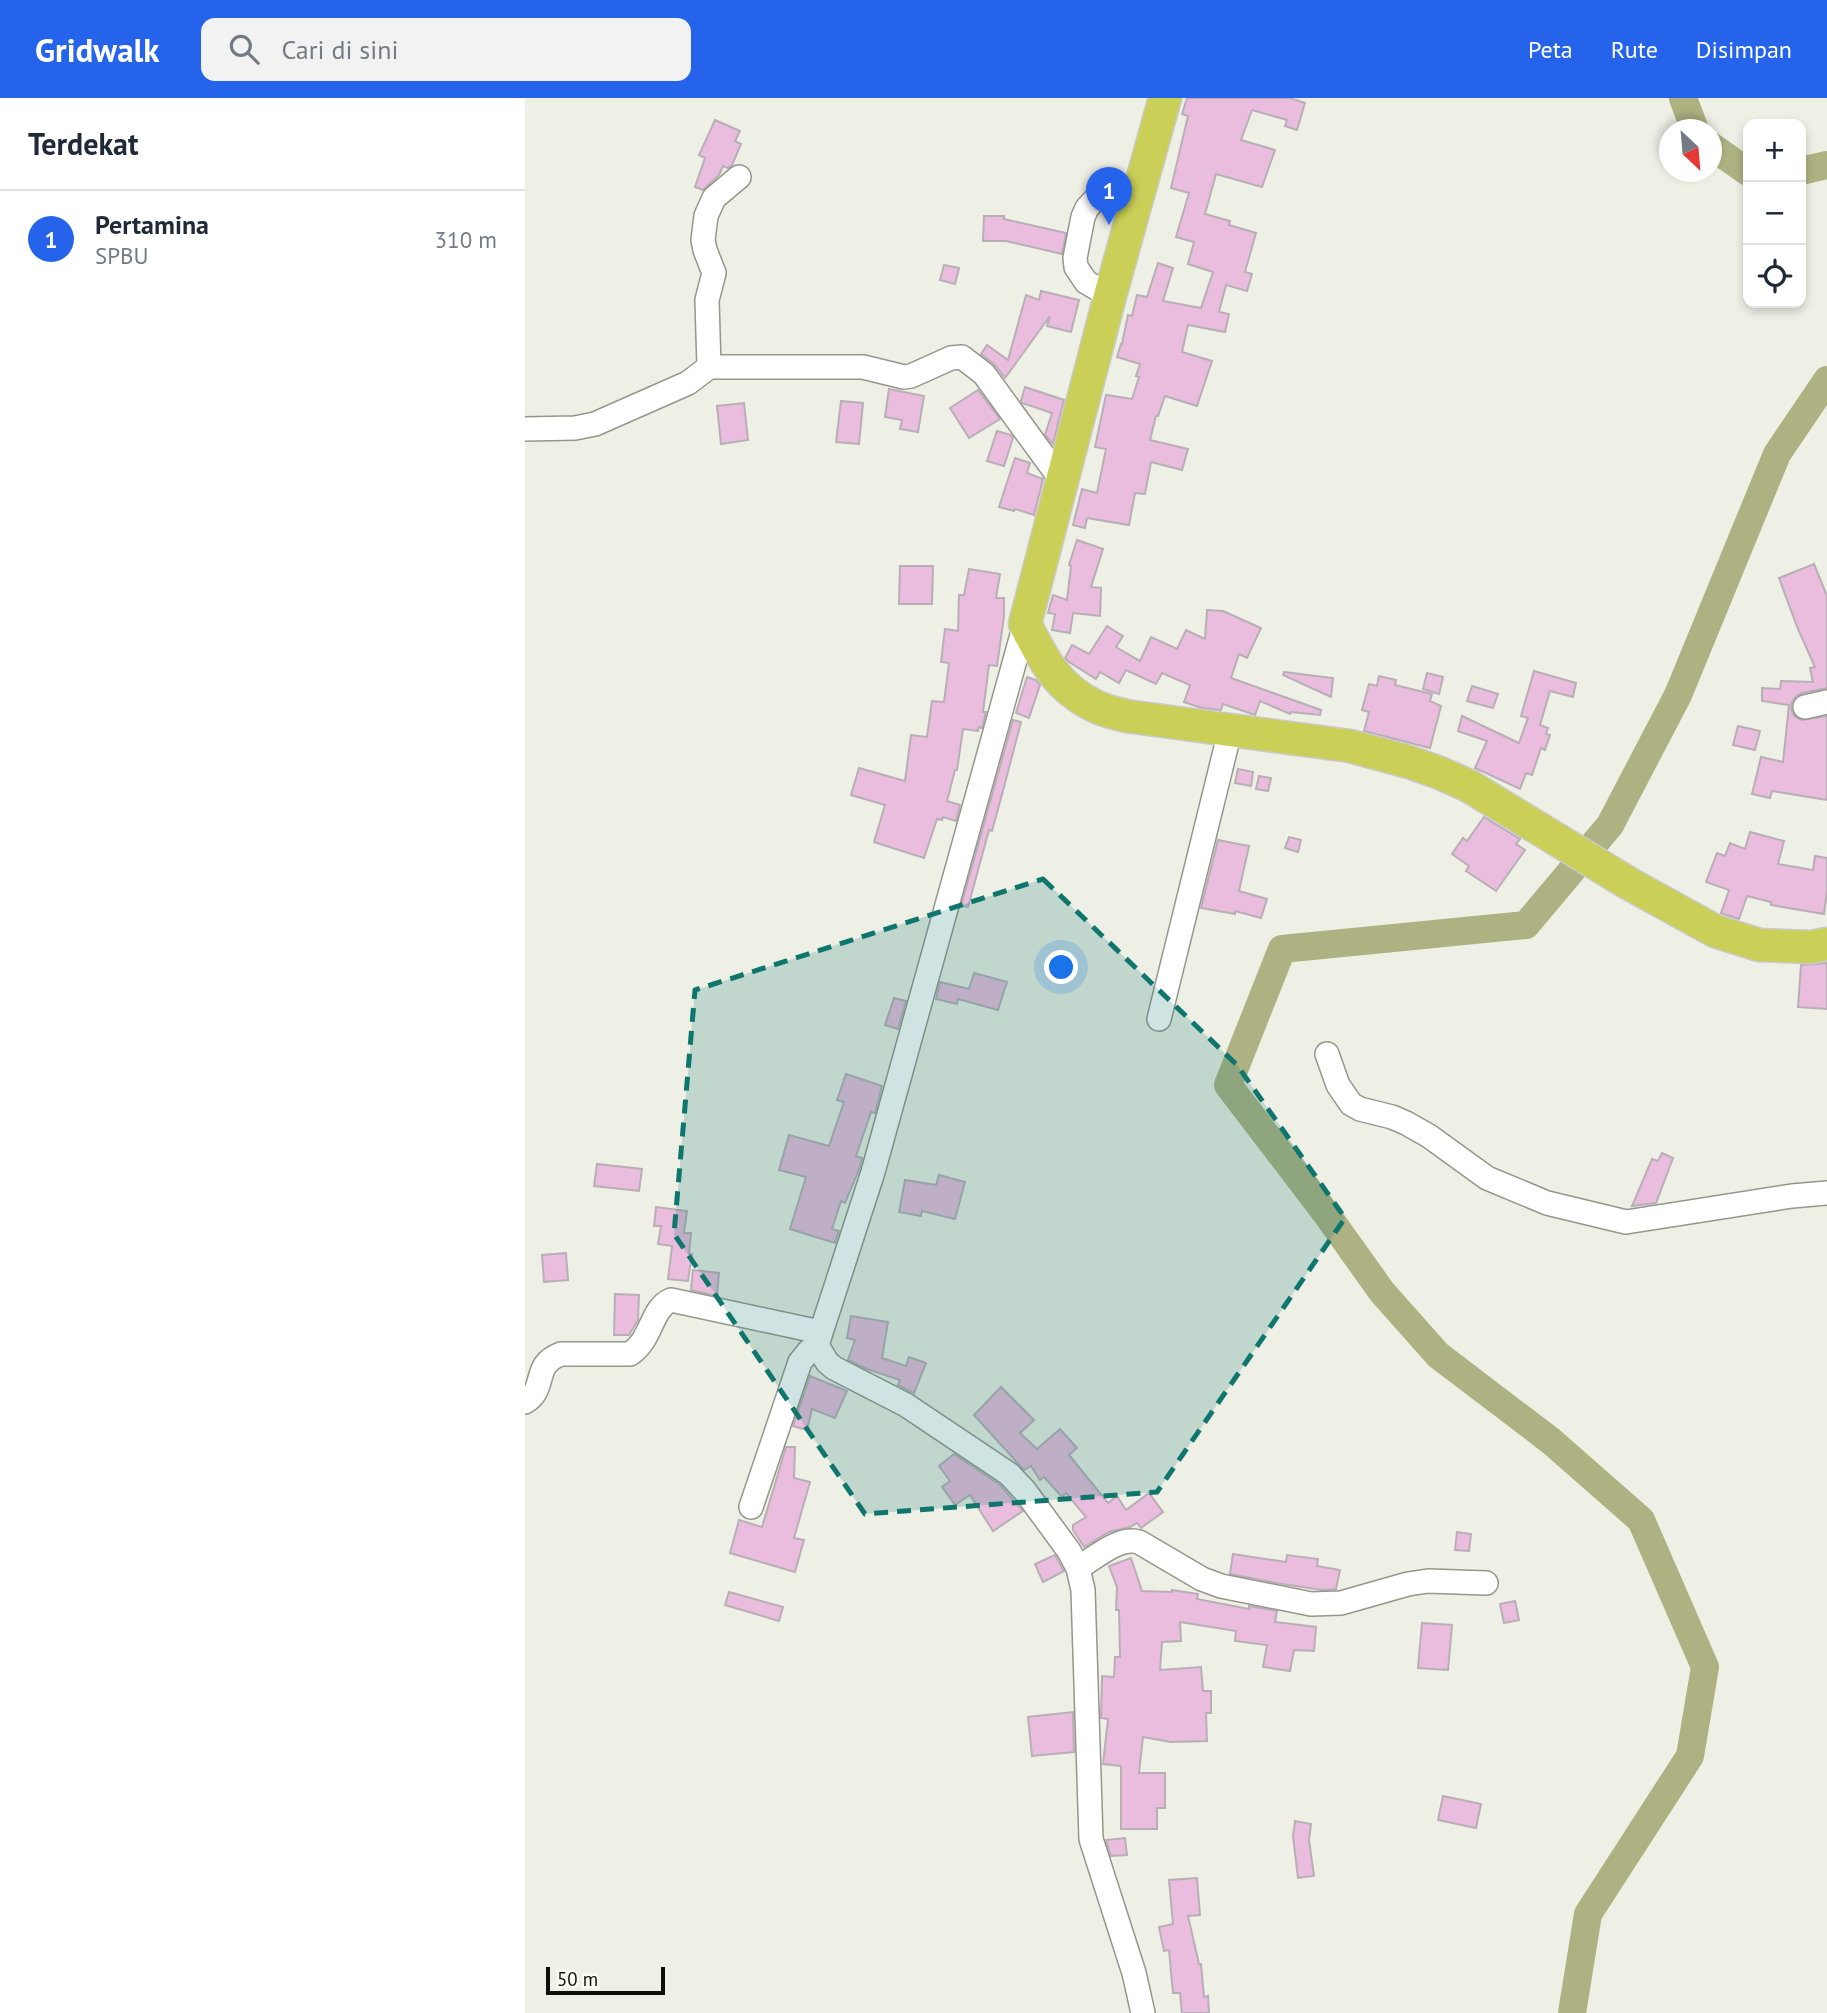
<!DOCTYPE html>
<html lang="id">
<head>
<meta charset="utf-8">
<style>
	body { margin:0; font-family:"PT Sans",sans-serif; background:#f2f2f3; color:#1f2937 }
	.controls { position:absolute; right:21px; top:21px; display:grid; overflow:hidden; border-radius:14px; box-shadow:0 4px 10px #0003 }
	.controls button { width:63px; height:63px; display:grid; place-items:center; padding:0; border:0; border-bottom:2px solid #e0e1e3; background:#fff; color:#1f2937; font:35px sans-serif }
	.compass { position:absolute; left:1134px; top:21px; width:63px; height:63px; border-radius:50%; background:#fff; box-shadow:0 4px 10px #0003; rotate:154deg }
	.scale { position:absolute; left:21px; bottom:18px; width:119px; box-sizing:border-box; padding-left:7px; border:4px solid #0e0f0b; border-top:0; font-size:19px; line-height:24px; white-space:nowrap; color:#0e0f0b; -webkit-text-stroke:5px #fbfcf2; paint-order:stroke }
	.you { position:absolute; left:537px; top:870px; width:24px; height:24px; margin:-18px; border:5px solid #fff; border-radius:50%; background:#1a73e8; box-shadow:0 0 0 10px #1a73e833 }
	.badge { display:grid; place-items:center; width:46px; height:46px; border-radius:50%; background:#2563eb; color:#fff; font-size:23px; font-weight:700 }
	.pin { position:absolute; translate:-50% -58px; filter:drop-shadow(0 2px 4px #0008) }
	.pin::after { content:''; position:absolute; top:37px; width:24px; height:21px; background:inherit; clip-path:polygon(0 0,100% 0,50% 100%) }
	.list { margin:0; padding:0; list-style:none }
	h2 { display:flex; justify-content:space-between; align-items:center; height:91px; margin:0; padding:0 28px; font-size:30px }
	h2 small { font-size:23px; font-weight:400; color:#747a83 }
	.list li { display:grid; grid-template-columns:46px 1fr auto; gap:21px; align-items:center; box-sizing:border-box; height:98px; padding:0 28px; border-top:2px solid #e0e1e3 }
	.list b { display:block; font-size:26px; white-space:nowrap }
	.list p { margin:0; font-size:23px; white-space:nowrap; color:#747a83 }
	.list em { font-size:23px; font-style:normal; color:#747a83 }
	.icon { flex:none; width:38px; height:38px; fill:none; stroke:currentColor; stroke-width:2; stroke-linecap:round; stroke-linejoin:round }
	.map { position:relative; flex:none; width:1302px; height:1915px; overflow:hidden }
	header { display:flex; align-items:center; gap:42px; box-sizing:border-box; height:98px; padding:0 35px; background:#2563eb; color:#fff }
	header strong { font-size:33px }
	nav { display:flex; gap:38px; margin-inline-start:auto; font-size:24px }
	.search { width:490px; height:63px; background:#f2f2f3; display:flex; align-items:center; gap:18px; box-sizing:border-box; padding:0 24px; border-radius:14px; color:#747a83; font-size:26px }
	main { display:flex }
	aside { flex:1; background:#fff }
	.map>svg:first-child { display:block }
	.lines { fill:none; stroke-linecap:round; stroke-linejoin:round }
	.river { stroke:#aeb181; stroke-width:28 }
	.building { fill:#eabdde; stroke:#b8afb6; stroke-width:2 }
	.minor-casing { stroke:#96968d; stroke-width:26 }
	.highway-casing { stroke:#cacac9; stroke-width:35 }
	.minor { stroke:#fff; stroke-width:23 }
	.highway { stroke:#cacf57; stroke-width:32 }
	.marked { fill:#0f766e; fill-opacity:0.2; stroke:#0f766e; stroke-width:5; stroke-dasharray:14 9; stroke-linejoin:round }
</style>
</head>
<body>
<header>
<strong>Gridwalk</strong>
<div class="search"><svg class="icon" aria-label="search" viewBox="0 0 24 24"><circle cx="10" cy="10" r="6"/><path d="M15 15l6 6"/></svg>Cari di sini</div>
<nav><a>Peta</a><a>Rute</a><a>Disimpan</a></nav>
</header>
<main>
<aside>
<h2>Terdekat<small></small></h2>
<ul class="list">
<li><span class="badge">1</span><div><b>Pertamina</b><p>SPBU</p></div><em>310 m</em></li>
</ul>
</aside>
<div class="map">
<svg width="1302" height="1915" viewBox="0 0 1302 1915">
	<rect width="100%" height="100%" fill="#eeefe5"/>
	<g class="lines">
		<g class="river">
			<path d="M1158 0 1170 32"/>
			<path d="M1186 48 1223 74"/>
			<path d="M1276 73 1302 67"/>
			<path d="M1047 1915 1063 1816 1165 1658 1180 1569 1116 1422 1026 1343 913 1257 857 1194 800 1114 703 987 757 851 1001 827 1085 727 1153 597 1252 356 1302 282"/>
		</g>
	</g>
	<g class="building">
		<path d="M662 0H765L780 5 772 32 760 28 762 22 727 12 716 42 750 52 737 89 691 76 680 116 705 123 704 127 731 135 720 174 727 176 722 193 701 187 694 214 704 216 700 234 663 227 657 254 687 263 672 308 640 298 633 318H631L625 342 663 351 657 372 626 364 620 396 610 395 604 427 562 420 560 430 548 427 557 391 572 395 581 351 570 349 581 297 607 301 614 279 611 278 615 266 592 259 596 246H597L603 217 607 218 612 197 622 199 633 165 648 170 638 203 676 210 688 174 663 166 669 144 651 139 664 95 646 90 663 18 657 16Z"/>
		<path d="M190 22 215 33 210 43 216 46 207 67 203 70 198 68 194 77 178 92 170 89 180 60 174 57Z"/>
		<path d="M459 118H479V121L541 135 537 156 481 143H458Z"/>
		<path d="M419 167 434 170 430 186 415 182Z"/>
		<path d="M516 193 554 202 546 234 522 228 525 218 480 280 470 267 456 256 462 247 483 262 501 197 514 202Z"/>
		<path d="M500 289 539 302 528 346 520 337 527 315 497 305 496 303Z"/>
		<path d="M364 291 399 298 393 334 375 331 377 322 360 319Z"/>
		<path d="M453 292 475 321 444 340 425 310Z"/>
		<path d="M316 303 338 305 334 346 311 344Z"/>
		<path d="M219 305 223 342 196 346 192 308Z"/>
		<path d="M472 333 486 337 488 340 479 368 462 363Z"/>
		<path d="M490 360 505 365 502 375 518 381 509 417 490 411 489 413 474 409Z"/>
		<path d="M552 442 578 451 566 489 576 490 575 518 548 515 545 535 527 532 530 516 523 515 528 497 542 502 546 468 544 467Z"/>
		<path d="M1289 466 1302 498V590L1277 595 1271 598 1267 604 1266 611 1269 618 1277 622 1302 618V702L1247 693 1245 700 1227 696 1236 659 1258 664 1264 607 1237 603V590L1255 591 1256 583 1288 584 1285 570 1290 569 1273 531 1254 480Z"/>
		<path d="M375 468H408L407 506H374Z"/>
		<path d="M444 471 475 476 471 500H479V519L472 568 464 567 458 614H461L457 630 454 629 453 633 438 631 432 672H430L422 703 435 707 431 723 418 719 417 722 412 721 399 760 349 744 360 707 326 697 334 670 380 683 386 637 402 639 407 603 419 604 424 565 416 564 420 531 433 533 434 497H439Z"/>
		<path d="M682 512 698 513 736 530 722 560 714 556 706 580 796 612 795 617 766 614 765 616 735 603 730 617 698 606 696 612 677 610 659 604 665 587 637 575 631 586 601 572 594 585 575 574 571 581 544 564 540 560 547 547 564 556 582 528 598 538 591 549 615 563 626 539 652 551 661 532 680 541Z"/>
		<path d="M1009 573 1051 585 1048 599 1025 593 1015 627 1023 630 1021 636 1025 637 1020 652 1016 650 1007 677 1001 675 995 691 950 670 962 643 933 633 937 618 994 645 1003 620 996 618Z"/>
		<path d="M759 574 808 580 806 599 758 577Z"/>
		<path d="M902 575 918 579 914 596 898 591Z"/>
		<path d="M854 578 871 582 870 587 907 596 905 603 916 608 905 650 839 633 844 614 837 612 844 586 852 588Z"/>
		<path d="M502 579 511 582 515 587 504 620 491 615Z"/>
		<path d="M947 588 973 596 968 610 942 603Z"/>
		<path d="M488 622 496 624 479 689 467 733 464 732 443 809 436 808Z"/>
		<path d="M1213 628 1235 633 1230 652 1208 647Z"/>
		<path d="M713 671 728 674 726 688 710 685Z"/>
		<path d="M734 678 746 680 743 693 731 691Z"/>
		<path d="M959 719 995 741 991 746 1000 752 971 793 941 773 944 768 927 756 938 740 942 743Z"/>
		<path d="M1225 734 1259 743 1253 766 1288 772 1290 758 1302 760V793L1299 816 1246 807V804L1222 798 1214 821 1196 815 1204 792 1181 784 1192 755 1200 758 1205 745 1220 751Z"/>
		<path d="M764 739 776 742 773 754 760 750Z"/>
		<path d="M693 742 724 748 714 793 742 801 736 820 710 813V816L676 810Z"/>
		<path d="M1302 865V911L1273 909 1276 867Z"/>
		<path d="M449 875 482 884 473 912 433 901 432 906 411 901 415 884 444 891Z"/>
		<path d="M369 900 381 903 373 931 360 927Z"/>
		<path d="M321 976 357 988 350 1015 346 1014 331 1058 337 1060 335 1069 320 1105 316 1103 307 1131 314 1133 310 1145 265 1131 281 1079 254 1072 264 1037 304 1048 319 1004 312 1002Z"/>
		<path d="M1137 1055 1148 1060 1131 1105 1107 1108 1127 1061 1133 1063Z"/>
		<path d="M72 1066 117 1071 114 1093 69 1088Z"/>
		<path d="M414 1077 440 1084 430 1121 397 1113 396 1118 374 1114 380 1082 411 1087Z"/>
		<path d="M131 1109 162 1113 159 1135H166L164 1156H167L163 1183 143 1181 147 1148 133 1146 136 1128H129Z"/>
		<path d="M41 1155 43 1182 19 1184 17 1157Z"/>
		<path d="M168 1172 194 1175 192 1198 166 1192Z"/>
		<path d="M90 1196 114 1197 113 1222 104 1237H89Z"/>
		<path d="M326 1218 363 1224 357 1260 381 1268 384 1259 401 1265 389 1295 373 1287 375 1282 342 1271 323 1262 330 1242 322 1240Z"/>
		<path d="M285 1278 322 1293 310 1320 287 1311 282 1332 268 1328Z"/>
		<path d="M476 1289 509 1322 495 1335 512 1351 535 1331 552 1350 544 1357 583 1405 592 1398 601 1412 624 1395 638 1414 616 1430 612 1425 605 1429 584 1434 559 1449 548 1432V1427L561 1419 541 1395 537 1399 519 1379 515 1382 506 1368 499 1372 449 1317Z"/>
		<path d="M261 1349H270L269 1380 285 1384 269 1440 279 1442 270 1474 205 1455 214 1422 237 1429Z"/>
		<path d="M429 1356 475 1387 498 1413 468 1433 445 1397 430 1407 417 1389 425 1383 414 1368Z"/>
		<path d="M932 1434 946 1436 944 1453 930 1452Z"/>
		<path d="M708 1456 761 1464 762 1457 793 1461 792 1468 815 1472 811 1491 797 1492 757 1486 705 1476Z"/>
		<path d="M530 1457 539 1473 518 1484 510 1466Z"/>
		<path d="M606 1460 617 1493 647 1494V1492L673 1496 672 1501 724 1511V1508L752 1513 750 1524 791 1529 789 1553 769 1552 765 1573 738 1569 742 1547 710 1543 711 1533 655 1524 656 1543 637 1544 635 1572 676 1569 678 1593H686V1615H681L682 1643 646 1644 618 1639 614 1675H640V1710H632V1731H596V1668L578 1666 583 1621 576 1620 577 1578 589 1579 590 1559H595L594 1512H591L592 1489 584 1468Z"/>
		<path d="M204 1494 258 1509 254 1523 200 1507Z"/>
		<path d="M990 1503 994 1522 979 1525 975 1506Z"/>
		<path d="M897 1525 927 1527 923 1572 893 1570Z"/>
		<path d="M548 1614 549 1654 507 1658 503 1619Z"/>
		<path d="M918 1698 956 1706 951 1730 913 1722Z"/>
		<path d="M770 1723 786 1726 784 1742 789 1778 773 1780 768 1738Z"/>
		<path d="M600 1740 602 1757 586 1758 581 1742Z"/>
		<path d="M672 1780 675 1817 663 1818 674 1866H676L679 1899 683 1898 684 1915H657L655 1895H648L644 1852 639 1853 634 1829 648 1826 644 1782Z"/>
	</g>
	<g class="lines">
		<defs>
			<g id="minor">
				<path d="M585 198 561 184 551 169 550 160 558 119 562 110 575 96 616 88"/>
				<path d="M184 269 182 202 189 175 180 152 178 142 181 118 189 100 214 79"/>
				<path d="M0 331 50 330 70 326 163 285 184 269H338L379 279 386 278 426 260 437 259 459 276 537 383"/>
				<path d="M500 526 348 1074 292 1247 302 1264 309 1270 381 1307 484 1376 500 1393 544 1453 553 1470 558 1492 566 1741 609 1875 618 1915"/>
				<path d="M1280 609 1302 604"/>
				<path d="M634 921 705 633"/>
				<path d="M802 956 813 987 826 1006 835 1011 867 1019 881 1025 904 1038 962 1080 1022 1105 1101 1124 1267 1098 1302 1095"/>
				<path d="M0 1304C23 1290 6 1267 36 1256H105C127 1242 126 1210 146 1202L295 1234"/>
				<path d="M226 1409 275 1264 284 1253 292 1247"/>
				<path d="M553 1470C570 1460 594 1438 614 1444L677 1481 696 1488 786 1506 816 1505 883 1486 903 1483 961 1485"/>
			</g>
			<path id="highway" d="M640 0 585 198 500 526C518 561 532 590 570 608 579 613 591 615 601 618L825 648 884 664 915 675 944 688 1103 785 1190 833 1234 847 1286 849 1302 846"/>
		</defs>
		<use href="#minor" class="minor-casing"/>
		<use href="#highway" class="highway-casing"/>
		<use href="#minor" class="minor"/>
		<use href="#highway" class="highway"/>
	</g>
	<path class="marked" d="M518 781 712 967 820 1120 632 1394 340 1416 149 1136 170 892Z"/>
</svg>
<div class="controls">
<button>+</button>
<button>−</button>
<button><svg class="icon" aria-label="locate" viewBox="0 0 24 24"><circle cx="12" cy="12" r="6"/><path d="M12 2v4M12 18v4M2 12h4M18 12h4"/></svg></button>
</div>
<svg class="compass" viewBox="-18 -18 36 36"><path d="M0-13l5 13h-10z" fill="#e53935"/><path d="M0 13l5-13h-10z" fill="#747a83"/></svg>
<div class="scale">50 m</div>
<div class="you"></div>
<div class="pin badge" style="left:584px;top:127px">1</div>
</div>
</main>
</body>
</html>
